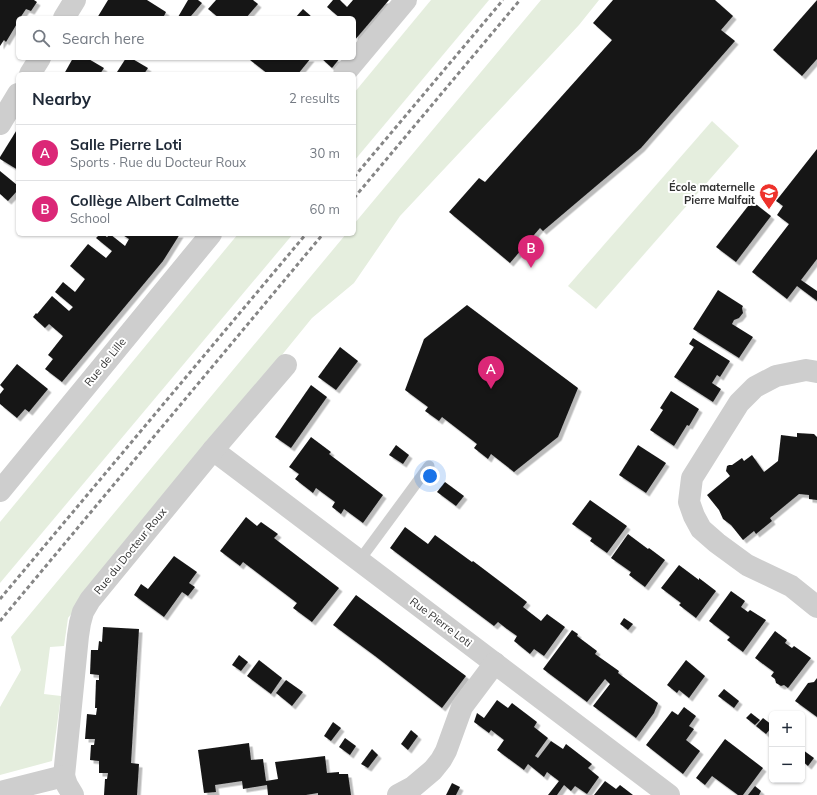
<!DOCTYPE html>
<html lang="en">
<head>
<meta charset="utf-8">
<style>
	body { margin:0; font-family:Mulish,sans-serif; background:#f6f6f7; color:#1f2937 }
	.controls { position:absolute; right:12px; bottom:12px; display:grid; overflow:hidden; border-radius:6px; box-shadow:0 1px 3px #0004 }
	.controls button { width:36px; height:36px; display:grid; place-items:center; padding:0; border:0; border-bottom:1px solid #e0e1e3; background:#fff; color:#1f2937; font:20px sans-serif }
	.you { position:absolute; left:430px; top:476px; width:14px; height:14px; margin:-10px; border:3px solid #fff; border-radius:50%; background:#1a73e8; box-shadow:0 0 0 6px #1a73e833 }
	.badge { display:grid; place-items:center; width:26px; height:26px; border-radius:50%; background:#db2777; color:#fff; font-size:13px; font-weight:700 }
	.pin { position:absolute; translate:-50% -33px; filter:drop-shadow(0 1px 2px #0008) }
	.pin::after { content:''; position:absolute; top:21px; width:14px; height:12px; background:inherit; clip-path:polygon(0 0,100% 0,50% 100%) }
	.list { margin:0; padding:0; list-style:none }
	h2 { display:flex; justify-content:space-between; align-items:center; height:52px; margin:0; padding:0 16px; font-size:17px }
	h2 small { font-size:13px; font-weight:400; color:#747a83 }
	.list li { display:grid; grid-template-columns:26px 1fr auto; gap:12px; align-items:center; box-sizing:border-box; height:56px; padding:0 16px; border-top:1px solid #e0e1e3 }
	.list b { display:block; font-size:15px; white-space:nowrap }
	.list p { margin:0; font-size:13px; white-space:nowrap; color:#747a83 }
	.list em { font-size:13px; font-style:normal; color:#747a83 }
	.icon { flex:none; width:22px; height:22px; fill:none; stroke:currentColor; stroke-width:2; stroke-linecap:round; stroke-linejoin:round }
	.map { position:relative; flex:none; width:817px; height:795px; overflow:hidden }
	.search { position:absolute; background:#fff; box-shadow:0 1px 3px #0004; left:16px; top:16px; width:340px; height:44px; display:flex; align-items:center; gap:10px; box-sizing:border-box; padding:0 14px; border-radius:6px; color:#747a83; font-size:15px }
	.panel { position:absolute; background:#fff; box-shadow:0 1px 3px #0004; left:16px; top:72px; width:340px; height:164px; border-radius:6px }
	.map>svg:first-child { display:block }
	.green { fill:#e5eede }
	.building { fill:#181818; filter:url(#shadow) }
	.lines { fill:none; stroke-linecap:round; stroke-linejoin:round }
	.service { stroke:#cecece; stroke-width:11 }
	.minor { stroke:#cecece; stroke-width:22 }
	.rail { stroke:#868686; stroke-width:3; stroke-dasharray:4 3; stroke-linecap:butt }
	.labels { text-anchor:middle; stroke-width:4; stroke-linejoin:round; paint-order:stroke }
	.poi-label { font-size:11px; font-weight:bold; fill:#313131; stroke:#fff; text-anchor:end }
	.street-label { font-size:11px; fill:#313131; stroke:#fff }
</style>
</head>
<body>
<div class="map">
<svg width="817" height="795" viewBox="0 0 817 795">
	<defs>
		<filter id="shadow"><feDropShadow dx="3.5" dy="3.5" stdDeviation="0" flood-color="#0004"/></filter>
	</defs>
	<rect width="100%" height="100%" fill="#fff"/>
	<g class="green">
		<path d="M431 0H489L354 161V93Z"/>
		<path d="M541 0H599L579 25 400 216 354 283 312 318 68 618 64 646 50 647 44 694 61 696 52 761 0 775V707L21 670 11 637 346 234H354V224Z"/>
		<path d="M712 121 739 146 596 309 568 286Z"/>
		<path d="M238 234H293L0 583V522Z"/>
	</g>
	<g class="building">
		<path d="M0 0H34L37 2 31 11 26 9 20 18H18V22L6 42 4 40 0 46Z"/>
		<path d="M108 0H147L166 12 163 18H136L134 17 133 18H97Z"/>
		<path d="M188 0H198L202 3 191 16 194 18H179L178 17Z"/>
		<path d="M216 0H253L258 4 246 18H219L208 9Z"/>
		<path d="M333 0H340L347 7 353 0H389L354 41V18H340L327 7Z"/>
		<path d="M613 0H715L733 16 721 30 735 41 641 148 543 231 540 228 510 263 449 212 479 178 485 182 612 40 593 23Z"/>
		<path d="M817 0V59L802 76 773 50Z"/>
		<path d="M303 9 313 18H295Z"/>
		<path d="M73 58H87L104 68 100 74H64Z"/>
		<path d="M126 58H131L148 68 144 74H120L117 72Z"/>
		<path d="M252 58H311L298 74H268L250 60Z"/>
		<path d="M321 58H340L332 68Z"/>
		<path d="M18 128V170L0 159V157Z"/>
		<path d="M817 149V259L801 280 817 291V301L797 286 787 299 752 272 789 224 777 215 783 206 776 201Z"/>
		<path d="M0 171 17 185 18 184V190L8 201 0 194Z"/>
		<path d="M752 201 771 216 736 262 716 247Z"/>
		<path d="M100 234H103L107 237 110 234 125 246 129 239 121 234H180L163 261 62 382 45 369 53 359 48 355 63 336 49 324 45 328 33 317 36 313 37 314 52 296 69 311 73 307 55 292 63 282 75 292 85 279 70 266 88 244 106 258 112 251 96 238Z"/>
		<path d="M718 290 743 306 742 308 743 313 739 318 734 320 732 324 753 337 739 358 693 329Z"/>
		<path d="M467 305 578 388 558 437 514 472 491 454 488 459 474 448 477 444 442 417 439 421 425 411 428 407 405 390 424 339Z"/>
		<path d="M693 338 730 361 720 377 717 375 712 383 721 389 713 402 674 377 694 347 689 344Z"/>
		<path d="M340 347 358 361 336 390 318 377Z"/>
		<path d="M17 364 48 389 29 412 25 409 17 418 0 404V394L4 389 0 385Z"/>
		<path d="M311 385 327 397 291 448 275 437Z"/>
		<path d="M671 391 699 409 689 426 687 425 674 446 650 430 663 410 660 408Z"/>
		<path d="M797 433 814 434 817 437V500L809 499V495L799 494 770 518 772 521 756 534 754 531 743 540 731 525 723 519 719 510 707 495 730 476 726 471 727 466 729 465H732L742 458 744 461 752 455 764 472 778 461 781 435 797 437Z"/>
		<path d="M311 437 331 452 329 454 383 495 363 523 344 509 341 514 332 507 335 502 316 488 313 493 295 479 299 474 289 467Z"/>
		<path d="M396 445 409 455 403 464 389 455Z"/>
		<path d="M638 445 666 463 646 493 619 475Z"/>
		<path d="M445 482 464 496 456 506 437 492Z"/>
		<path d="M590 500 627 526 607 553 590 541 592 538 572 524Z"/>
		<path d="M246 517 257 526 261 522 278 534 274 538 339 588 312 622 293 608 297 603 243 562 240 566 220 551Z"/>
		<path d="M405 527 428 544 435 535 472 562 473 561 527 602 523 607 541 621 547 614 565 627 544 656 534 649 530 654 514 641 517 636 507 629 498 622 494 626 390 548Z"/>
		<path d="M628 534 648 549 649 548 665 560 645 587 629 575 631 572 611 558Z"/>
		<path d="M174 556 197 572 189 583 195 587 188 596 182 592 164 617 134 595 141 584 148 589Z"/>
		<path d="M679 565 699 580V578L716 591 696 618 679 605 681 603 661 588Z"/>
		<path d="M731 591 745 601 741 607 748 612 750 610 766 620 743 652 727 640 730 637 709 621Z"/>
		<path d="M356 595 466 676 442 708 375 656 333 625Z"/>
		<path d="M624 618 633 624 628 630 620 624Z"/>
		<path d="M103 627 139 629 131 763 139 764 137 795H104L105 779H107L108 773H99V761L90 760 91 745H94L95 739H85L87 714 96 715 97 708H95L96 680H99V675L90 674 91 650H98L99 641 102 642Z"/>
		<path d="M572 630 578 634 577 636 597 651 595 654 619 671 618 673 658 703 654 713 636 738 593 706 610 684 605 679 587 702 543 669Z"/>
		<path d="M775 631 787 640 785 643 792 648 794 646 811 658 788 688 784 685 781 686 776 683 775 679 771 676 774 672 755 658Z"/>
		<path d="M239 655 248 662 241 671 232 665Z"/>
		<path d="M259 660 282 678 271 694 247 676Z"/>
		<path d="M686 660 705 676 689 698 679 690 677 693 667 685Z"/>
		<path d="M817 678V717L795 701 808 683 814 682Z"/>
		<path d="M286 680 303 692 292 706 276 693Z"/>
		<path d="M724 689 739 701 734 708 718 696Z"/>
		<path d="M497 700 508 708 512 703 537 722 534 727 548 738 535 756 538 758 551 741 563 749 566 744 592 764 588 768 599 777 587 794 575 786 571 791 564 785 557 795H548L559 781 547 772 544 777 528 764 524 770 497 750 504 740 491 730 489 733 474 722 477 713 484 718Z"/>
		<path d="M684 707 696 716 689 726 694 729 686 740 700 751 683 774 646 745 672 711 678 715Z"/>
		<path d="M751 713 760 720 755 725 746 718Z"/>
		<path d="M763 718 772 725V727L766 734 756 726Z"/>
		<path d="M333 722 341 728 331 741 324 736Z"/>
		<path d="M411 730 418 736 408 750 401 744Z"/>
		<path d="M345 738 356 746 350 755 339 747Z"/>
		<path d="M725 739 763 768 743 795H738L712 776 705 785 696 778Z"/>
		<path d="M249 743 251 760 263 759 266 781 278 779 275 762 325 756 327 773 339 772V774H348L351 795H318V793L306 795H268L267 785 243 789 242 781 215 785 216 792 204 793 198 750Z"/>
		<path d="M372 749 378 755 368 768 361 764Z"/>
		<path d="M803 750 814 758 808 766 802 761Z"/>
		<path d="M605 781 616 789 620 785 633 795H594Z"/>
		<path d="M452 783 460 787 456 795H446Z"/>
		<path d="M755 786 761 791 759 795H748Z"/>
	</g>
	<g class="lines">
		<path class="service" d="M359 561 429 466"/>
		<g class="minor">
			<path d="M64 18 75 0"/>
			<path d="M30 74 40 58"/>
			<path d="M344 74 406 0"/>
			<path d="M0 124 18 94"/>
			<path d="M817 372 806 370 776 376 755 387 739 403 692 478 689 502 694 516 701 529 717 543 747 565 791 586 817 607"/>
			<path d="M213 450 669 795"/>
			<path d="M0 491 211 234"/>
			<path d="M64 776 78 636 80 623 83 612 90 600 213 450 286 365"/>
			<path d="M0 792 64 776 67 785 73 795"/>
			<path d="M398 795 413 787 433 770 441 760 446 751 462 707 495 663"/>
		</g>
		<g class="rail">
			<path d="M354 177 503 0"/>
			<path d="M354 198 520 0"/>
			<path d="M0 599 306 234"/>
			<path d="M0 621 323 234"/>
		</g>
	</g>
	<defs>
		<symbol id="school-pin" viewBox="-11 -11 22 30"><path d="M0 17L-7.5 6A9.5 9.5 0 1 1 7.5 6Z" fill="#ee322c" stroke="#fff"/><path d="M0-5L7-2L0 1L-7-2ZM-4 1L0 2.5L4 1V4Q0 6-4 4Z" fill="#fff"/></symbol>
	</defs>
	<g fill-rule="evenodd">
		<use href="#school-pin" x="758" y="182" width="22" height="30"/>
	</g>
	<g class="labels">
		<g class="poi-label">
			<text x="755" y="191">École maternelle<tspan x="755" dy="13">Pierre Malfait</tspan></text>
		</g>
		<g class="street-label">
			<text transform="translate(105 362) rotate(-51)" y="4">Rue de Lille</text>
			<text transform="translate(130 551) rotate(-51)" y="4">Rue du Docteur Roux</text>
			<text transform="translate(441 622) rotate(37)" y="4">Rue Pierre Loti</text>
		</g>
	</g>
</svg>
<div class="controls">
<button>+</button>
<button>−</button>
</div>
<div class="you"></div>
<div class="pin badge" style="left:491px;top:389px">A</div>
<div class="pin badge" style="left:531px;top:268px">B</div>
<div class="search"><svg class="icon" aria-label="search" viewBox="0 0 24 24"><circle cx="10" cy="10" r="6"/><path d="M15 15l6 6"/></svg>Search here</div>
<section class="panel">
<h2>Nearby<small>2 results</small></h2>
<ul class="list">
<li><span class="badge">A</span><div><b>Salle Pierre Loti</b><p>Sports · Rue du Docteur Roux</p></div><em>30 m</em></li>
<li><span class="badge">B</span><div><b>Collège Albert Calmette</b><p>School</p></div><em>60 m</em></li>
</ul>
</section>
</div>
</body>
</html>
